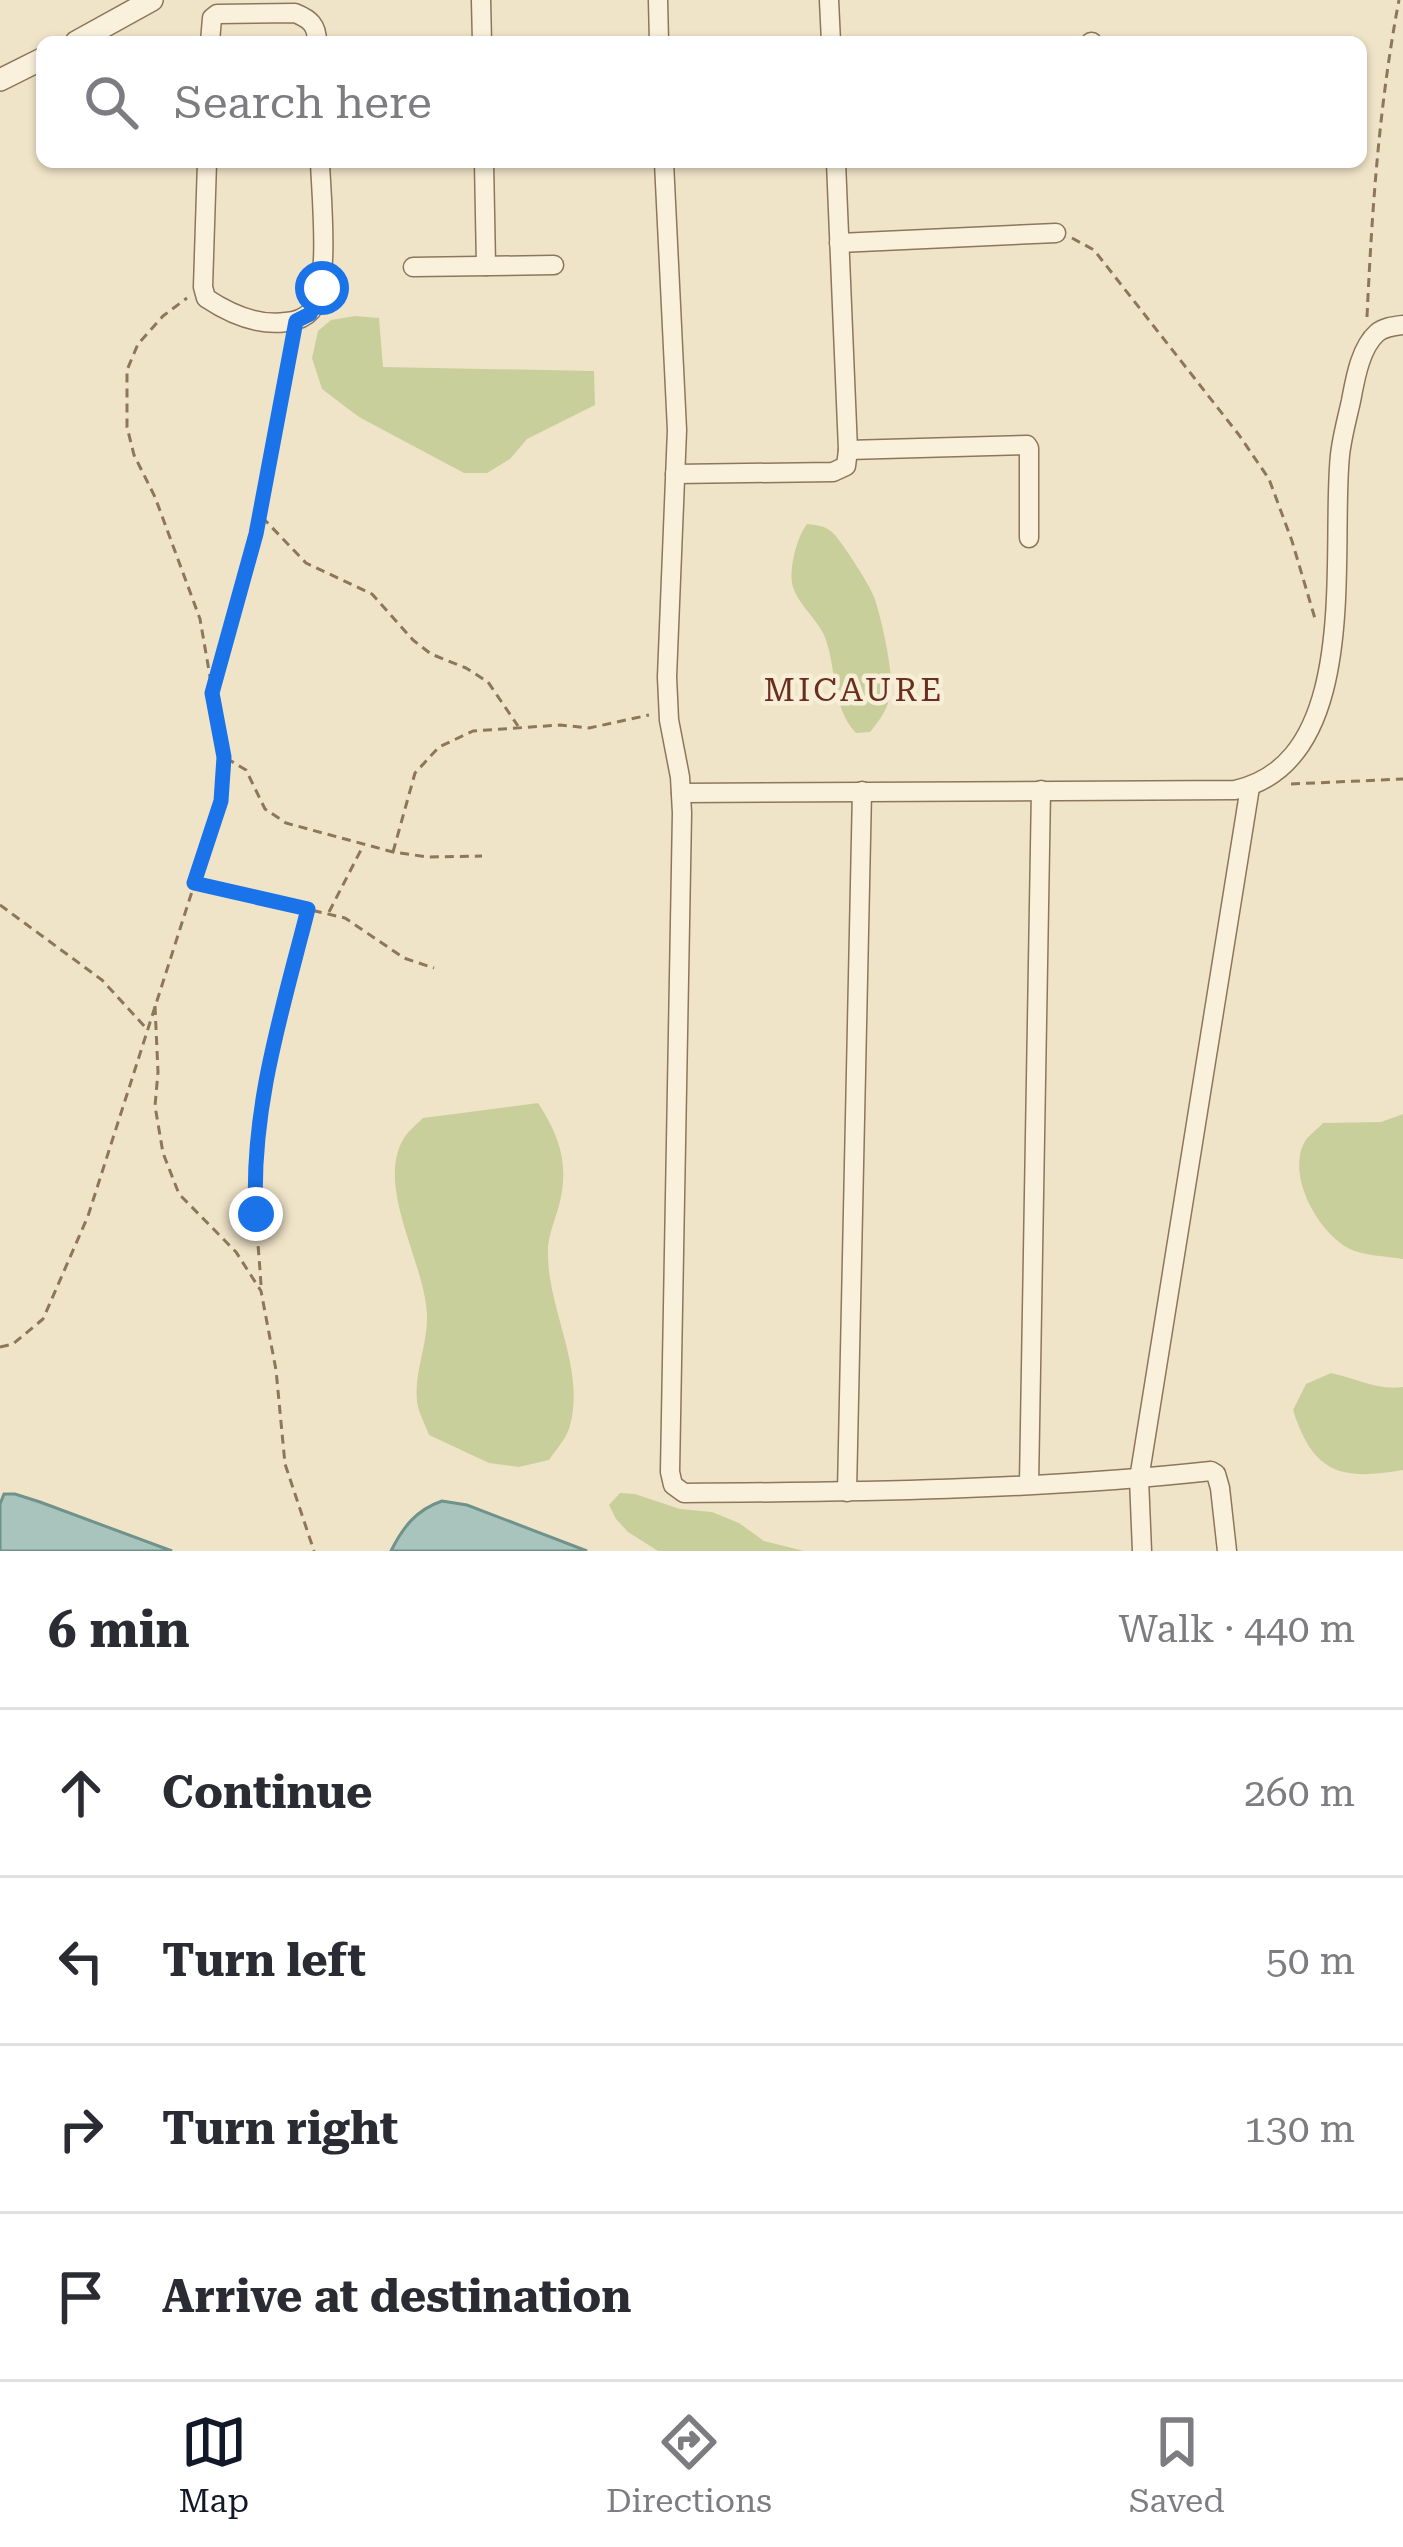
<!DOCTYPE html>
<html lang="en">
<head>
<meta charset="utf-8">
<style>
	body { margin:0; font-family:"Roboto Serif",serif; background:#f7f7f7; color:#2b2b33 }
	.stop { position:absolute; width:36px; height:36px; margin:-27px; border:9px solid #1a73e8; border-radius:50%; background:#fff }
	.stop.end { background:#1a73e8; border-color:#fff; box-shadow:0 3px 12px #0008 }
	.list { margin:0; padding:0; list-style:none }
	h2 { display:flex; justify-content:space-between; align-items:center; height:156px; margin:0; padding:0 48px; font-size:51px }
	h2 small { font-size:39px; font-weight:400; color:#7c7c81 }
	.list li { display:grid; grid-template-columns:78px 1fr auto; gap:36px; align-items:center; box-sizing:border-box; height:168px; padding:0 48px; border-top:3px solid #e1e1e2 }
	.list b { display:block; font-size:45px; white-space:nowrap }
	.list em { font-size:39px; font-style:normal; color:#7c7c81 }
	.icon { flex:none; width:66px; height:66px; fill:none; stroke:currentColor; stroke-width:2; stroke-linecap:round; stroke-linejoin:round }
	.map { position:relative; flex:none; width:1403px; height:1551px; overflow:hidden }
	.search { position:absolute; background:#fff; box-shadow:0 3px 9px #0004; left:36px; right:36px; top:36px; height:132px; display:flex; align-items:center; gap:30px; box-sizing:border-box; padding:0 42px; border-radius:18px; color:#7c7c81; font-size:45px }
	.sheet { height:828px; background:#fff }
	nav { display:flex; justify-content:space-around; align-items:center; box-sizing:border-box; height:168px; border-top:3px solid #e1e1e2; background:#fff; font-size:33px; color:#7c7c81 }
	nav a { display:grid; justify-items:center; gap:6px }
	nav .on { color:#111827 }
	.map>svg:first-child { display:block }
	.green { fill:#c9cf9b }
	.water { fill:#a9c4bc; stroke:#6f938a; stroke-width:3 }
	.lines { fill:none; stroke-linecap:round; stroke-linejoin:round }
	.minor-casing { stroke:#8d765c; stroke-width:21 }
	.tertiary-casing { stroke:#8d765c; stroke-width:24 }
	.path { stroke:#8d765c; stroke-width:3; stroke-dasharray:9 6; stroke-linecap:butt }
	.minor { stroke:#faf1dc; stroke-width:18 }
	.tertiary { stroke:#faf1dc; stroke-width:21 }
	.route { stroke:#1a73e8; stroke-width:15 }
	.labels { text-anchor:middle; stroke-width:9; stroke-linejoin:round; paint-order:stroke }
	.neighbourhood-label { font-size:33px; letter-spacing:3px; fill:#6b2e1e; stroke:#f7eed8 }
</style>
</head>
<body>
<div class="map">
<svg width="1403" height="1551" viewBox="0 0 1403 1551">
	<rect width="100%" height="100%" fill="#f0e4c8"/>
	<g class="green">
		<path d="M355 316 379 318 383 367 594 371 595 405 527 439 510 459 487 473H464L359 417 322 389 312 358 318 331 331 320Z"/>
		<path d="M807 524C817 525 826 526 833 533 842 542 870 585 874 597 881 615 893 671 891 690 889 707 881 719 870 732L856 733C831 707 837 666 824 635 816 618 798 604 793 587 788 571 797 536 807 524Z"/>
		<path d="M538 1103C561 1138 570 1168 558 1209 554 1223 547 1239 548 1254 548 1311 587 1371 569 1429 565 1440 555 1451 549 1460L519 1467 489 1463 429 1435C425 1424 418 1412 417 1401 414 1373 427 1346 427 1318 427 1265 374 1187 404 1138 408 1131 417 1124 423 1118Z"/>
		<path d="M1403 1114V1259C1386 1256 1363 1256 1348 1248 1318 1231 1287 1177 1304 1143 1307 1136 1318 1129 1323 1123L1381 1122Z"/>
		<path d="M1331 1373C1356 1378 1378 1391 1403 1387V1470C1340 1481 1313 1473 1293 1410L1306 1384Z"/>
		<path d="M620 1493 635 1494 680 1509 712 1512 739 1523 764 1541 804 1551H658L628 1532 616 1519 609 1505Z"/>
	</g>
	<g class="water">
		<path d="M4 1494H15L40 1502 172 1551H0V1504Z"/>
		<path d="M442 1501 467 1505 587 1551H391C403 1527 416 1510 442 1501Z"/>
	</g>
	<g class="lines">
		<defs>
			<g id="minor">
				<path d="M481 0 482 42"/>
				<path d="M658 0 659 42"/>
				<path d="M829 0 831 42"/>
				<path d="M210 42 212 18 217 14 295 13C310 19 317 25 317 42"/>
				<path d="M1091 42H1092"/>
				<path d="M207 162 203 287 206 298C230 314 258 326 286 322 296 321 305 318 311 311 331 288 321 194 320 162"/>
				<path d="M484 162 486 266"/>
				<path d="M664 162 677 430 667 677 669 720 680 777 682 813 670 1472 673 1485 684 1493C860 1492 1036 1490 1211 1471L1216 1474 1220 1488 1227 1551"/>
				<path d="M839 243 1056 233"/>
				<path d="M413 267 554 265"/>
				<path d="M848 450 1027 445 1029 448V538"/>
				<path d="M675 474 833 472 846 466 848 450 836 162"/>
				<path d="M681 793 1235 790C1363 762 1330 552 1340 455 1342 437 1347 419 1351 401 1355 380 1360 348 1377 333 1384 327 1394 326 1403 325"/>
				<path d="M1029 1484 1041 790"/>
				<path d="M847 1492 862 791"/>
				<path d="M1142 1551 1139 1479 1250 787"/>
			</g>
			<g id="tertiary">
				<path d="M76 42 152 0"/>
				<path d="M0 80 42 59"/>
			</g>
		</defs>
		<use href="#minor" class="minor-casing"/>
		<use href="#tertiary" class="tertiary-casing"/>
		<g class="path">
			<path d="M1072 238 1094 250 1239 435 1269 479 1292 541 1316 622"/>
			<path d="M1367 317C1372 210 1379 105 1399 0"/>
			<path d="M262 517 306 563 372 594 413 640 431 654 466 668 488 682 518 726"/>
			<path d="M212 691 257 534 293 338"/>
			<path d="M226 758 246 770 265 809 286 823 393 852 428 857 482 856"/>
			<path d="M1291 784 1403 779"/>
			<path d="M393 852 415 773 439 747 473 731 560 725 589 728 649 715"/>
			<path d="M196 883 345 918 404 958 434 968"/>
			<path d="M0 905 102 980 146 1028"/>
			<path d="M329 912 363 846"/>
			<path d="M155 1006 158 1072 155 1106 163 1153 179 1194 236 1252 261 1291 276 1370 285 1464 314 1551"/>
			<path d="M261 1285C258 1236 251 1186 257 1136 268 1060 289 984 308 909"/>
			<path d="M0 1347 13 1344 43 1319 88 1216 221 801 224 757 200 619 155 497 134 455 127 427V370L138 344 163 316 187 298"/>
		</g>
		<use href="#minor" class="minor"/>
		<use href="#tertiary" class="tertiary"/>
	</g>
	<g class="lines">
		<path class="route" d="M256 1214C250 1110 283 1008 308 909L194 883 221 801 224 757 212 693 256 534 296 321 310 314 322 288"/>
	</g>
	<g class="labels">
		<g class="neighbourhood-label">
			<text x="854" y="701">MICAURE</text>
		</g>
	</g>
</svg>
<div class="stop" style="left:322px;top:288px"></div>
<div class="stop end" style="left:256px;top:1214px"></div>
<div class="search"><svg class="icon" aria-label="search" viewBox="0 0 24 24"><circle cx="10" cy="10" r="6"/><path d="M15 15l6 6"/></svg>Search here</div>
</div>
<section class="sheet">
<h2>6 min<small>Walk · 440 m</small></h2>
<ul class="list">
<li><svg class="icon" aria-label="ahead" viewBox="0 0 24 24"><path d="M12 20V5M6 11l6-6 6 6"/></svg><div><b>Continue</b></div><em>260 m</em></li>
<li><svg class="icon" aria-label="left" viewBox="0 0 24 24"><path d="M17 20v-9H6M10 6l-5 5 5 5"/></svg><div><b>Turn left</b></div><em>50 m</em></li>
<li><svg class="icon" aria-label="right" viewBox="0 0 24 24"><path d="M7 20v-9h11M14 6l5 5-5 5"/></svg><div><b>Turn right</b></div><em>130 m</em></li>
<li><svg class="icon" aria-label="arrive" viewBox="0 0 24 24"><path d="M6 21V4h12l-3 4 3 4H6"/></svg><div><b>Arrive at destination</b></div></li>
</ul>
</section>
<nav>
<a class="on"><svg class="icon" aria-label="map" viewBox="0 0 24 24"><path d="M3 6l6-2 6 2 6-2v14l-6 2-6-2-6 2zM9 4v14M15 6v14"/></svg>Map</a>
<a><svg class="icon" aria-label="directions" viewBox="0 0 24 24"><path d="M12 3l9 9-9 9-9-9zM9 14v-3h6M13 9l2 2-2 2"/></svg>Directions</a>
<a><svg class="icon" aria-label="saved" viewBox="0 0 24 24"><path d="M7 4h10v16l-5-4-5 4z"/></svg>Saved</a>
</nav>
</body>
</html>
